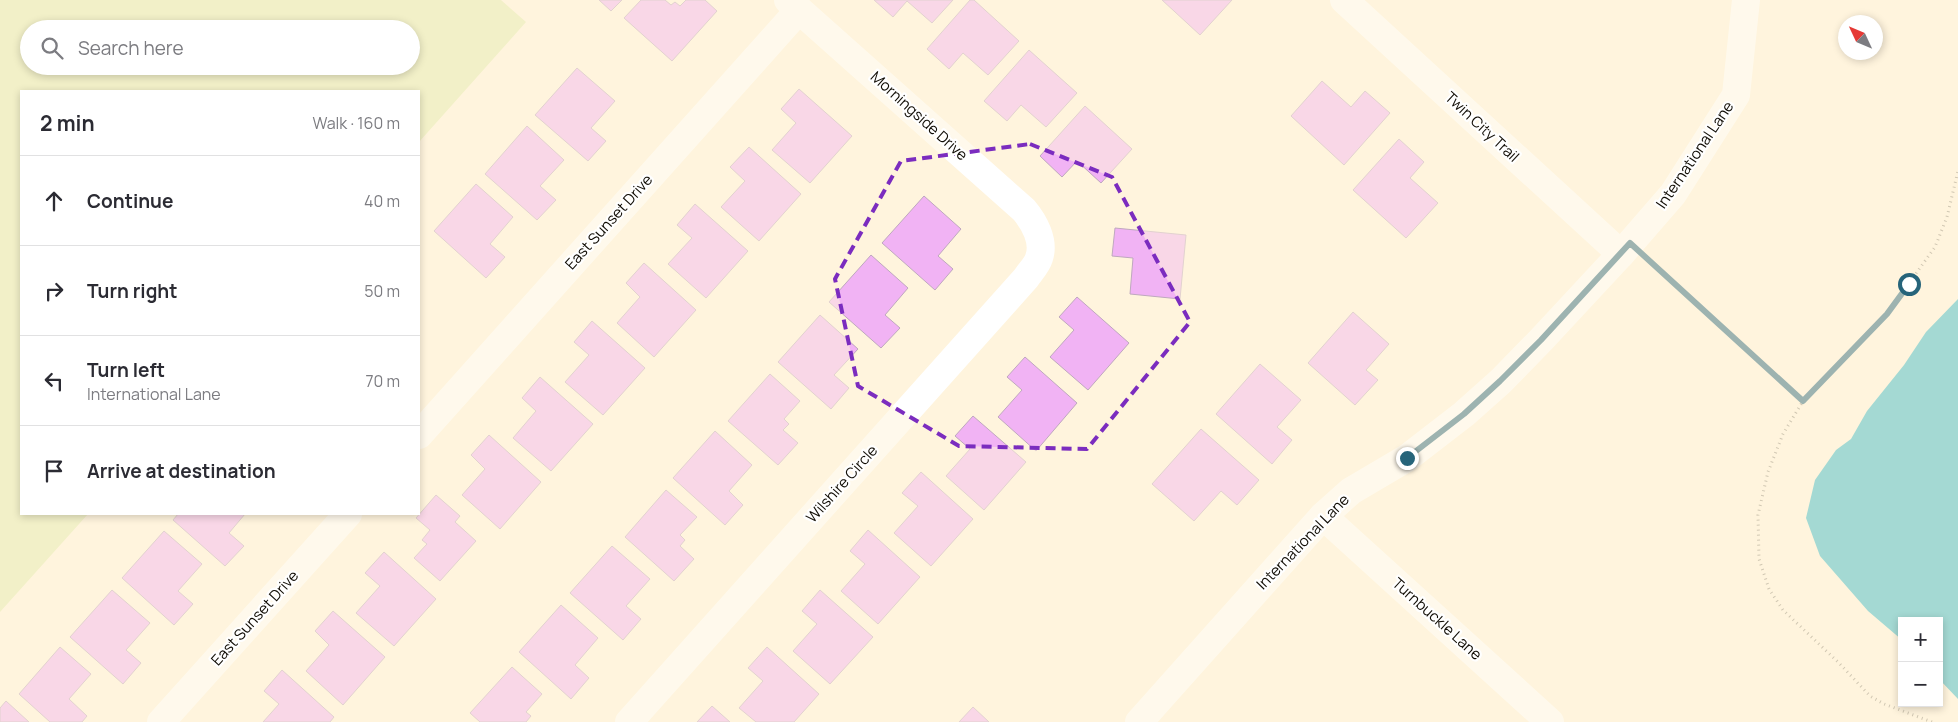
<!DOCTYPE html>
<html lang="en">
<head>
<meta charset="utf-8">
<style>
	body { margin:0; font-family:Manrope,sans-serif; background:#f7f7f7; color:#2b2b33 }
	.controls { position:absolute; right:15px; bottom:15px; display:grid; overflow:hidden; border-radius:0px; box-shadow:0 2px 8px #0003 }
	.controls button { width:45px; height:45px; display:grid; place-items:center; padding:0; border:0; border-bottom:1px solid #e1e1e2; background:#fff; color:#2b2b33; font:25px sans-serif }
	.compass { position:absolute; left:1838px; top:15px; width:45px; height:45px; border-radius:50%; background:#fff; box-shadow:0 2px 8px #0003; rotate:314deg }
	.stop { position:absolute; width:15px; height:15px; margin:-11px; border:4px solid #26647a; border-radius:50%; background:#fff }
	.stop.end { background:#26647a; border-color:#fff; box-shadow:0 1px 5px #0008 }
	.list { margin:0; padding:0; list-style:none }
	h2 { display:flex; justify-content:space-between; align-items:center; height:65px; margin:0; padding:0 20px; font-size:21px }
	h2 small { font-size:16px; font-weight:400; color:#7c7c81 }
	.list li { display:grid; grid-template-columns:32px 1fr auto; gap:15px; align-items:center; box-sizing:border-box; height:90px; padding:0 20px; border-top:1px solid #e1e1e2 }
	.list b { display:block; font-size:19px; white-space:nowrap }
	.list p { margin:0; font-size:16px; white-space:nowrap; color:#7c7c81 }
	.list em { font-size:16px; font-style:normal; color:#7c7c81 }
	.icon { flex:none; width:28px; height:28px; fill:none; stroke:currentColor; stroke-width:2; stroke-linecap:round; stroke-linejoin:round }
	.map { position:relative; flex:none; width:1958px; height:722px; overflow:hidden }
	.search { position:absolute; background:#fff; box-shadow:0 2px 8px #0003; left:20px; top:20px; width:400px; height:55px; display:flex; align-items:center; gap:12px; box-sizing:border-box; padding:0 18px; border-radius:28px; color:#7c7c81; font-size:19px }
	.panel { position:absolute; background:#fff; box-shadow:0 2px 8px #0003; left:20px; top:90px; width:400px; height:425px; border-radius:0px }
	.map>svg:first-child { display:block }
	.green { fill:#e3ebaf; fill-rule:evenodd }
	.water { fill:#37b9c7 }
	.building { fill:#f1b3f4; stroke:#bfa8bf }
	.lines { fill:none; stroke-linecap:round; stroke-linejoin:round }
	.path { stroke:#999180; stroke-width:3; stroke-dasharray:1 4; stroke-linecap:butt }
	.street { stroke:#fff; stroke-width:28 }
	.route { stroke:#26647a; stroke-width:6 }
	.marked { fill:none; stroke:#7b2cbf; stroke-width:4; stroke-dasharray:10 6; stroke-linejoin:round }
	.labels { text-anchor:middle; stroke-width:4.5; stroke-linejoin:round; paint-order:stroke }
	.street-label { font-size:15px; fill:#100c04; stroke:#fff }
</style>
</head>
<body>
<div class="map">
<svg width="1958" height="722" viewBox="0 0 1958 722">
	<rect width="100%" height="100%" fill="#fff4dd"/>
	<path class="green" d="M0 0H501L526 22 419 142V91H21V514H88L0 612ZM29 29H411V66H29Z"/>
	<path class="water" d="M1958 299V699L1939 679V621H1902V640L1868 611 1820 556 1806 518 1815 480 1836 450 1851 439 1867 411 1904 365 1926 332Z"/>
	<g class="building">
		<path d="M599 0H622L611 11Z"/>
		<path d="M641 0H665L671 5 675 2 680 6 686 0H705L717 11 672 61 624 18Z"/>
		<path d="M874 0H953L932 23 907 1 893 17Z"/>
		<path d="M970 0H974L1019 41 988 75 963 53 949 69 927 49Z"/>
		<path d="M1162 0H1232L1200 35Z"/>
		<path d="M1029 50 1077 93 1046 127 1021 105 1007 121 984 101Z"/>
		<path d="M577 68 615 101 591 128 606 141 588 161 535 115Z"/>
		<path d="M1322 81 1351 107 1365 91 1390 113 1344 165 1291 116Z"/>
		<path d="M799 89 852 136 810 183 772 150 796 123 781 109Z"/>
		<path d="M1085 106 1132 149 1101 183 1077 161 1062 177 1040 156Z"/>
		<path d="M527 126 564 160 540 186 556 200 537 220 485 174Z"/>
		<path d="M1399 139 1424 162 1410 178 1438 203 1406 238 1353 190Z"/>
		<path d="M749 147 801 194 759 241 721 207 745 181 730 167Z"/>
		<path d="M476 184 513 217 490 244 505 257 486 278 434 231Z"/>
		<path d="M924 196 961 229 938 256 953 269 935 290 882 243Z"/>
		<path d="M695 204 748 251 706 298 668 264 692 238 677 225Z"/>
		<path d="M1115 228 1186 235 1180 299 1130 294 1133 258 1112 256Z"/>
		<path d="M871 255 908 288 885 315 900 328 881 348 829 302Z"/>
		<path d="M644 263 696 310 654 357 617 323 640 297 626 283Z"/>
		<path d="M1077 297 1129 343 1088 390 1050 357 1074 330 1059 317Z"/>
		<path d="M1353 312 1389 344 1366 370 1378 380 1355 405 1308 363Z"/>
		<path d="M820 315 858 349 834 375 849 388 831 409 778 362Z"/>
		<path d="M592 321 645 368 603 415 565 382 589 355 574 342Z"/>
		<path d="M1025 357 1077 403 1036 451 998 417 1022 390 1007 377Z"/>
		<path d="M1260 364 1301 400 1277 427 1292 440 1272 464 1216 414Z"/>
		<path d="M770 374 800 401 784 419 789 424 783 430 798 443 778 465 728 421Z"/>
		<path d="M540 377 593 424 551 471 513 438 536 411 522 398Z"/>
		<path d="M973 416 1026 462 984 510 946 476 970 449 955 436Z"/>
		<path d="M1201 429 1259 480 1237 505 1221 491 1194 521 1152 484Z"/>
		<path d="M715 431 752 465 729 491 743 505 725 525 673 478Z"/>
		<path d="M489 435 541 482 500 529 462 495 485 469 471 455Z"/>
		<path d="M921 472 973 519 931 566 894 533 918 506 902 493Z"/>
		<path d="M666 490 697 517 680 535 685 540 680 546 694 559 674 581 625 537Z"/>
		<path d="M436 495 460 516 455 522 476 541 440 581 414 558 427 544 422 540 430 530 416 518Z"/>
		<path d="M178 514H245L229 533 244 546 225 566 173 520Z"/>
		<path d="M868 530 920 577 878 624 841 591 865 564 850 551Z"/>
		<path d="M164 531 202 564 178 591 193 604 174 625 122 578Z"/>
		<path d="M612 546 650 579 626 606 641 619 623 640 570 593Z"/>
		<path d="M384 552 436 599 394 646 356 613 380 586 365 573Z"/>
		<path d="M112 590 150 623 126 650 141 663 123 684 70 637Z"/>
		<path d="M820 590 873 637 830 684 793 651 817 624 802 611Z"/>
		<path d="M561 605 598 638 575 665 589 678 571 699 519 652Z"/>
		<path d="M333 611 385 657 343 705 306 671 329 645 315 631Z"/>
		<path d="M60 647 91 674 69 699 87 716 82 722H50L19 694Z"/>
		<path d="M767 647 819 694 794 722H756L739 708 763 681 748 668Z"/>
		<path d="M512 667 542 694 526 712 531 716 526 722H480L470 713Z"/>
		<path d="M282 670 334 717 330 722H263L279 704 264 691Z"/>
		<path d="M6 701 29 722H0V708Z"/>
		<path d="M712 706 730 722H697Z"/>
		<path d="M973 707 989 722H959Z"/>
	</g>
	<g class="lines">
		<g class="path">
			<path d="M1650 262 1803 401"/>
			<path d="M1932 722 1884 704 1870 696 1839 663 1783 610 1769 589 1759 559 1758 515 1768 472 1783 434 1803 401 1887 314 1935 247 1947 217 1958 171"/>
		</g>
		<g class="street">
			<path d="M1344 0 1621 254"/>
			<path d="M419 435 799 10"/>
			<path d="M1323 516 1550 722"/>
			<path d="M161 722 348 514"/>
			<path d="M629 722 1026 278C1030 272 1037 265 1039 258 1045 241 1034 222 1024 210L788 0"/>
			<path d="M1139 722 1323 516 1351 491 1407 458 1464 414 1501 381 1541 340 1621 254 1673 194 1736 95 1746 0"/>
		</g>
	</g>
	<g class="lines">
		<path class="route" d="M1407 458 1464 414 1500 381 1541 340 1630 243 1803 401 1887 314 1909 284"/>
	</g>
	<path d="M0 0H1958V722H0ZM1030 144 1112 177 1190 322 1087 449 959 446 858 386 835 279 901 161Z" fill="#fff4dd" fill-opacity=".55" fill-rule="evenodd"/>
	<path class="marked" d="M1030 144 1112 177 1190 322 1087 449 959 446 858 386 835 279 901 161Z"/>
	<g class="labels">
		<g class="street-label">
			<text transform="translate(919 116) rotate(42)" y="5">Morningside Drive</text>
			<text transform="translate(1482 127) rotate(43)" y="5">Twin City Trail</text>
			<text transform="translate(1695 155) rotate(-56)" y="5">International Lane</text>
			<text transform="translate(609 222) rotate(-48)" y="5">East Sunset Drive</text>
			<text transform="translate(842 484) rotate(-48)" y="5">Wilshire Circle</text>
			<text transform="translate(1303 542) rotate(-46)" y="5">International Lane</text>
			<text transform="translate(255 618) rotate(-48)" y="5">East Sunset Drive</text>
			<text transform="translate(1437 619) rotate(42)" y="5">Turnbuckle Lane</text>
		</g>
	</g>
</svg>
<div class="controls">
<button>+</button>
<button>−</button>
</div>
<svg class="compass" viewBox="-18 -18 36 36"><path d="M0-13l5 13h-10z" fill="#e53935"/><path d="M0 13l5-13h-10z" fill="#7c7c81"/></svg>
<div class="stop" style="left:1909px;top:284px"></div>
<div class="stop end" style="left:1407px;top:458px"></div>
<div class="search"><svg class="icon" aria-label="search" viewBox="0 0 24 24"><circle cx="10" cy="10" r="6"/><path d="M15 15l6 6"/></svg>Search here</div>
<section class="panel">
<h2>2 min<small>Walk · 160 m</small></h2>
<ul class="list">
<li><svg class="icon" aria-label="ahead" viewBox="0 0 24 24"><path d="M12 20V5M6 11l6-6 6 6"/></svg><div><b>Continue</b></div><em>40 m</em></li>
<li><svg class="icon" aria-label="right" viewBox="0 0 24 24"><path d="M7 20v-9h11M14 6l5 5-5 5"/></svg><div><b>Turn right</b></div><em>50 m</em></li>
<li><svg class="icon" aria-label="left" viewBox="0 0 24 24"><path d="M17 20v-9H6M10 6l-5 5 5 5"/></svg><div><b>Turn left</b><p>International Lane</p></div><em>70 m</em></li>
<li><svg class="icon" aria-label="arrive" viewBox="0 0 24 24"><path d="M6 21V4h12l-3 4 3 4H6"/></svg><div><b>Arrive at destination</b></div></li>
</ul>
</section>
</div>
</body>
</html>
